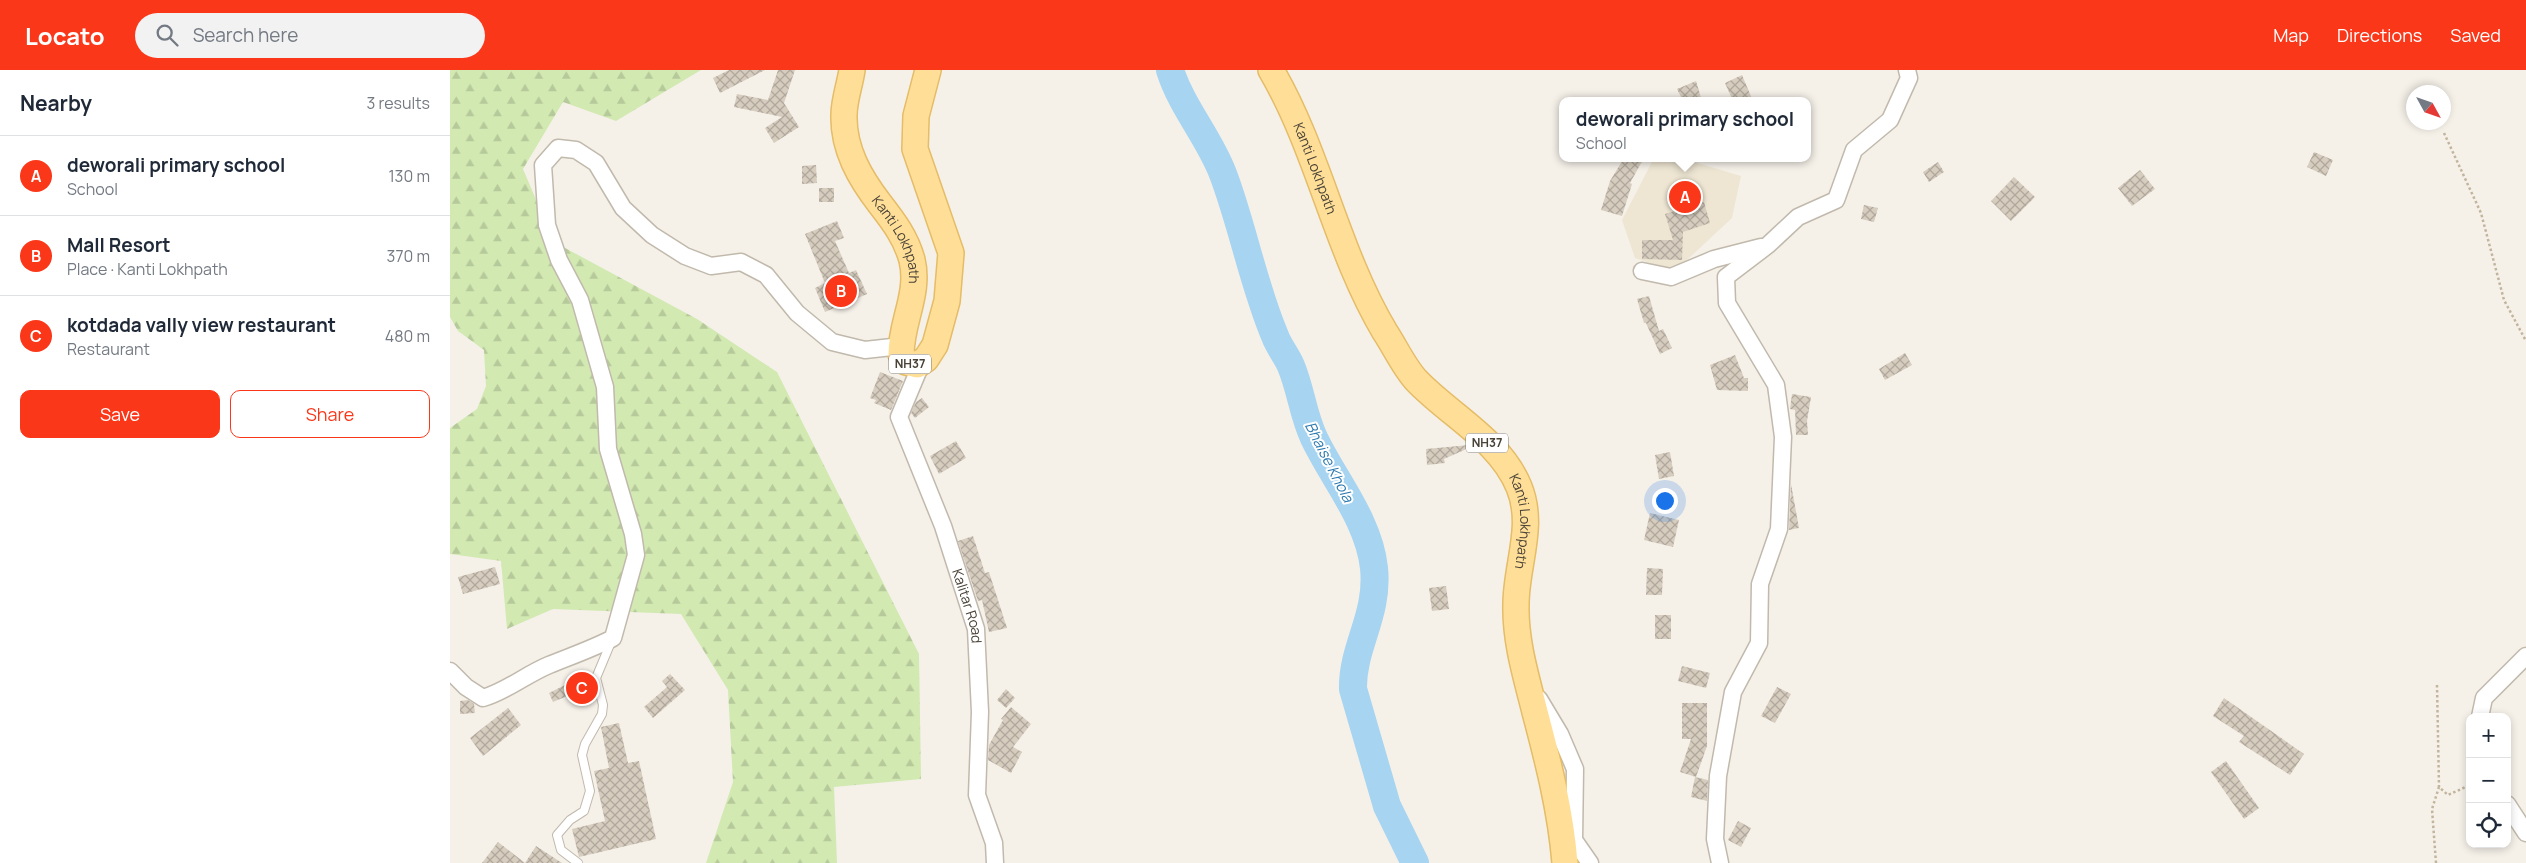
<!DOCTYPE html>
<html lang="en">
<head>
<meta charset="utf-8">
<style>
	body { margin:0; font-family:Manrope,sans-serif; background:#f2f2f3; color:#1f2937 }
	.controls { position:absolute; right:15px; bottom:15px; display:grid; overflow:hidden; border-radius:10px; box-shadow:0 2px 8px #0003 }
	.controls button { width:45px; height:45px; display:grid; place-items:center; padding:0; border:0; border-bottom:1px solid #e0e1e3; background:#fff; color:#1f2937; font:25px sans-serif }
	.compass { position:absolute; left:1956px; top:15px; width:45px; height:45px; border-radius:50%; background:#fff; box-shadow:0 2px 8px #0003; rotate:130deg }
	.you { position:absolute; left:1214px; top:430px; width:18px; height:18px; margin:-12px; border:4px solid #fff; border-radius:50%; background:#1a73e8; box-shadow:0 0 0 8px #1a73e833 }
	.badge { display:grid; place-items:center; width:32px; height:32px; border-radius:50%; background:#fb371a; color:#fff; font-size:16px; font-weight:700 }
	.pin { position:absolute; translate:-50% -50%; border:2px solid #fff; box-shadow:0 1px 5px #0006 }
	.popup { position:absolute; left:1109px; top:27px; width:252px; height:65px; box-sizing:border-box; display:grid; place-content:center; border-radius:10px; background:#fff; filter:drop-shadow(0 1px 4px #0005); font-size:16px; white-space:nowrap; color:#747a83 }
	.popup b { font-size:19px; color:#1f2937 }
	.popup::after { content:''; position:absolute; left:50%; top:100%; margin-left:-10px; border:10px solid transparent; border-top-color:#fff }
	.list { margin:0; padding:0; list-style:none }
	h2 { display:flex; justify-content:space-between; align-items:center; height:65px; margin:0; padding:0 20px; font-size:21px }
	h2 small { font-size:16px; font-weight:400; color:#747a83 }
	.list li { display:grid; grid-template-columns:32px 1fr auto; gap:15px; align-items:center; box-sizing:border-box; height:80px; padding:0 20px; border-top:1px solid #e0e1e3 }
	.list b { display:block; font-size:19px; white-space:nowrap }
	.list p { margin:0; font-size:16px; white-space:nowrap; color:#747a83 }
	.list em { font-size:16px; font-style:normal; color:#747a83 }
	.actions { display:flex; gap:10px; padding:15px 20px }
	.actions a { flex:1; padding:11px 0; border:1px solid #fb371a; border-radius:10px; text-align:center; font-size:18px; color:#fb371a }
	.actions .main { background:#fb371a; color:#fff }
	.icon { flex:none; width:28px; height:28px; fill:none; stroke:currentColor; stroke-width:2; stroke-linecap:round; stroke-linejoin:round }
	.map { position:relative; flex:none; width:2076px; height:793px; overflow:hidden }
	header { display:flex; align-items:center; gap:30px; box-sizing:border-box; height:70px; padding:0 25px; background:#fb371a; color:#fff }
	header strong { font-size:24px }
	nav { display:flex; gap:28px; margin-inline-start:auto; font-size:18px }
	.search { width:350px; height:45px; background:#f2f2f3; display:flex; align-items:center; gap:12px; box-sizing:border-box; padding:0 18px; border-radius:28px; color:#747a83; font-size:19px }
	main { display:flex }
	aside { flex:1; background:#fff }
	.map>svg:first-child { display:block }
	.education { fill:#eee6d3 }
	.forest { fill:url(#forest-firs) }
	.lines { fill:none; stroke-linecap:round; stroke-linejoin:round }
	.river { stroke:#a6d4f1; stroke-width:28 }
	.building { fill:url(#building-cross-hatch) }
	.lane-casing { stroke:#c1b9ac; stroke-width:10 }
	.street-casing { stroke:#c1b9ac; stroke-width:19 }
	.primary-casing { stroke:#e5bc67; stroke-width:28 }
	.path { stroke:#c2b49d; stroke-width:2.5; stroke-dasharray:2.5 2.5; stroke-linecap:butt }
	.lane { stroke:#fff; stroke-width:8 }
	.street { stroke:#fff; stroke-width:16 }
	.primary { stroke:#ffdf98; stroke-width:25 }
	.labels { text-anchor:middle; stroke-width:4; stroke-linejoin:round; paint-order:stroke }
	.shield { fill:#fff; stroke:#807b73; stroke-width:1 }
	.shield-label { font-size:12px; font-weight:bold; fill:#494237 }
	.street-label { font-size:14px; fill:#494237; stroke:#fff }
	.water-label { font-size:15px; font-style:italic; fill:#2e7aaf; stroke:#fff }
</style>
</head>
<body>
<header>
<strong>Locato</strong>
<div class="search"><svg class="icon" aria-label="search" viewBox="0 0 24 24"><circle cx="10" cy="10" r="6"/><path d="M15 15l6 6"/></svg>Search here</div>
<nav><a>Map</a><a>Directions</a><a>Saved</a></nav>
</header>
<main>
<aside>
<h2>Nearby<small>3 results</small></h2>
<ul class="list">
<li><span class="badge">A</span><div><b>deworali primary school</b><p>School</p></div><em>130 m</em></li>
<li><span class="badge">B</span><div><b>Mall Resort</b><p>Place · Kanti Lokhpath</p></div><em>370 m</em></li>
<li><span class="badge">C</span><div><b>kotdada vally view restaurant</b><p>Restaurant</p></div><em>480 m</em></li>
</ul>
<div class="actions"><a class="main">Save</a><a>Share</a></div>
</aside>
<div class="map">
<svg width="2076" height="793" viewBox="0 0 2076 793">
	<defs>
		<pattern id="forest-firs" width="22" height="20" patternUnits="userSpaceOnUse" patternTransform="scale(1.25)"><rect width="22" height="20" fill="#d2e9b2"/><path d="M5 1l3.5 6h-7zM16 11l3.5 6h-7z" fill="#b6c99a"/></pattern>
		<pattern id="building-cross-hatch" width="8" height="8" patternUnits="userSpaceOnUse" patternTransform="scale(1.25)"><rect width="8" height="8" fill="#d7cdbf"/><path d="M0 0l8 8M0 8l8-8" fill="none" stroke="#b0a89c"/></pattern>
	</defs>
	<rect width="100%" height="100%" fill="#f5f1e9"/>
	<path class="education" d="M1204 88H1231L1291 106 1282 148 1225 201 1185 188 1172 150Z"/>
	<path class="forest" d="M0 0H251L166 51 113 32 73 99 104 172 247 249 327 302 469 584 471 709 384 717 387 793H256L283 712 278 620 231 544 103 539 57 559 51 491 0 484V358L27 339 36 316 34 280 8 261 0 247Z"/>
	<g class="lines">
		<path class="river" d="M720 0C732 38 759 67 773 104 793 157 803 214 825 266 829 277 837 286 841 296 851 320 853 345 864 368 884 410 919 450 924 498 929 545 902 577 903 619L937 736 965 793"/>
	</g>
	<g class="building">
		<path d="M279 0H315L270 23 263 8Z"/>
		<path d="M328 0H345L334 33 349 57 324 73 315 58 332 47 284 37 287 24 318 30Z"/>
		<path d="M1292 5 1303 31H1283L1275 13Z"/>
		<path d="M1246 11 1252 31H1233L1227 19Z"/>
		<path d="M1864 82 1883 90 1876 106 1857 97Z"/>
		<path d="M1174 88H1194L1180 113 1182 114 1172 146 1151 140 1160 111Z"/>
		<path d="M1488 92 1494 102 1479 112 1473 102Z"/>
		<path d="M366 95 367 113 352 114V96Z"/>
		<path d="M1690 100 1705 119 1682 136 1668 118Z"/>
		<path d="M1564 107 1585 127 1561 151 1541 131Z"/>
		<rect x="369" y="118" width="15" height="14"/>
		<path d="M1254 132 1260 153 1233 162 1232 190 1192 189V170H1223L1215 144Z"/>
		<path d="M1414 135 1428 138 1424 152 1411 149Z"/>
		<path d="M387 151 394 168 385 171 399 203 406 200 417 224 375 242 365 218 375 213 355 164Z"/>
		<path d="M1199 226 1209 261 1213 259 1222 278 1210 284 1196 253H1194L1187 229Z"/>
		<path d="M1455 283 1462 295 1435 310 1429 299Z"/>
		<path d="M1285 285 1294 308H1298V321L1267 320 1260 295Z"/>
		<path d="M430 302 453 311 441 340 424 333 426 330 420 328Z"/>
		<path d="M1342 324 1361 327 1357 351 1358 365H1346L1345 340 1340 339Z"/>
		<path d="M472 328 479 337 465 348 461 343 466 332Z"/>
		<path d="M506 371 516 388 489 404 480 386Z"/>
		<path d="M1019 375 1021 377 994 389 995 393 977 395 976 379Z"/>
		<path d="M1220 382 1224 406 1209 409 1205 385Z"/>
		<path d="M1341 414 1349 458 1339 460V459Z"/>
		<path d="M1200 443 1229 450 1223 477 1194 470Z"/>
		<path d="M523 466 535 503 539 502 557 558 539 562 532 530 528 531 508 471Z"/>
		<path d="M45 497 50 514 13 524 8 507Z"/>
		<path d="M1197 498 1213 499 1212 525H1196Z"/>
		<path d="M996 516 999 539 982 541 979 518Z"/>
		<rect x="1205" y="545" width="16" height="24"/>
		<path d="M1232 596 1260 603 1256 618 1228 611Z"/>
		<path d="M220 604 235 620 203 648 194 637 217 617 212 611Z"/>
		<path d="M133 606 142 623 130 629 127 622 103 632 99 623Z"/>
		<path d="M1327 617 1341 624 1325 653 1311 646Z"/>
		<path d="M556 619 565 628 556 638 547 630Z"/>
		<path d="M1774 628 1854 684 1840 705 1789 672 1794 666 1763 646Z"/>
		<path d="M18 630 24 634 25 643 10 644V631Z"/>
		<path d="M1232 633H1257V676L1246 707 1230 702 1241 669H1232Z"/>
		<path d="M561 637 581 654 563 677 572 682 561 703 538 690 539 675 553 650 551 649Z"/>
		<path d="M58 638 71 655 33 686 20 668Z"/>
		<path d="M169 653 178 693 189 691 206 769 129 787 122 759 155 751 144 701 159 698 151 657Z"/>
		<path d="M1776 691 1809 738 1794 749 1761 702Z"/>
		<path d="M1245 707 1258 710 1257 731 1241 727Z"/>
		<path d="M1288 751 1301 758 1291 777 1278 770Z"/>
		<path d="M48 772 75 793 86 776 112 793H32Z"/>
	</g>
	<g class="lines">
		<defs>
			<path id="lane" d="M128 793 111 780 107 765 120 750 134 741 140 721 132 685 135 674 152 644 153 635 146 608 161 572"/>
			<g id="street">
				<path d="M1192 201 1221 207 1264 189 1311 177"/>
				<path id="s1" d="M472 292 449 347 493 456 526 559 530 642 527 725 544 773 545 793"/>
				<path d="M0 601 16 617 33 628C57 621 75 605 99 595 121 586 142 579 163 568L186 485 183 464 158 379 155 317 130 230 109 190 97 155 93 95 108 78 126 80 146 93 173 138 202 165 235 186 261 196 291 192 316 205 347 243 382 272 415 280 451 276"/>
				<path d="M1089 629 1110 664 1125 699 1124 770 1140 793"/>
				<path d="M2030 647 2034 628 2076 586"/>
				<path d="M2057 734 2076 763"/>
				<path d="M1270 793 1265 769 1268 706 1283 622 1309 573 1310 514 1329 459 1333 367 1326 315 1277 233 1276 207 1318 175 1348 147 1386 130 1404 80 1440 50 1459 8 1457 0"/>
			</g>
			<g id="primary">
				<path id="s2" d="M402 0C400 14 394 30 394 45 393 79 410 108 430 134 444 152 456 168 462 190 470 223 451 252 451 284L456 292 467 295 476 289 485 275 497 231 501 183 465 79 466 46 478 0"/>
				<path id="s3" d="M821 0C869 82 886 180 935 262 945 277 954 297 966 310 999 345 1050 370 1069 417 1085 456 1066 495 1066 534 1065 571 1076 606 1085 642 1098 691 1111 742 1115 793"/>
			</g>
		</defs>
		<use href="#lane" class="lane-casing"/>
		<use href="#street" class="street-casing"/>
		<use href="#primary" class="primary-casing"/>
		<g class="path">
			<path d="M1994 63 2031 143 2054 230 2076 271"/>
			<path d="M1987 615 1989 717"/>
			<path d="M1986 793 1982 739 1989 717 1998 725 2020 715"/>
		</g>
		<use href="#lane" class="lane"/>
		<use href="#street" class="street"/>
		<use href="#primary" class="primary"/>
	</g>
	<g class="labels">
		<g class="shield">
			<rect x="439" y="284.5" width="42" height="19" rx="4"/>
			<rect x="1016" y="363.5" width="42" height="19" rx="4"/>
		</g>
		<g class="shield-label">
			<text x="460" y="298">NH37</text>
			<text x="1037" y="377">NH37</text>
		</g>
		<g class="street-label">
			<text dy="5" stroke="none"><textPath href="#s3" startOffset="108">Kanti Lokhpath</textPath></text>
			<text dy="5" stroke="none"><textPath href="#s2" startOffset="184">Kanti Lokhpath</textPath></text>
			<text dy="5" stroke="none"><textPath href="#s3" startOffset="528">Kanti Lokhpath</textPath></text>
			<text dy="5" stroke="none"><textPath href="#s1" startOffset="261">Kalitar Road</textPath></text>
		</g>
		<g class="water-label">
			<text transform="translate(879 392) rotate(63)" y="5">Bhaise Khola</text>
		</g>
	</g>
</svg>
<div class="controls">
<button>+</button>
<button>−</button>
<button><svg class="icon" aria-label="locate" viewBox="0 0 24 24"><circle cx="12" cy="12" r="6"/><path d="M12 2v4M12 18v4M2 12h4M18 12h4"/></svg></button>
</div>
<svg class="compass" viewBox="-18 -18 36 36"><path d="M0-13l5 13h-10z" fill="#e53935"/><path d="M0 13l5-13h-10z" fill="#747a83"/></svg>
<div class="you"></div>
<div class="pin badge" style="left:1235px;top:127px">A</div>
<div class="popup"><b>deworali primary school</b>School</div>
<div class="pin badge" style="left:391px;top:221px">B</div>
<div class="pin badge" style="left:132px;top:618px">C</div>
</div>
</main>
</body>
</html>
